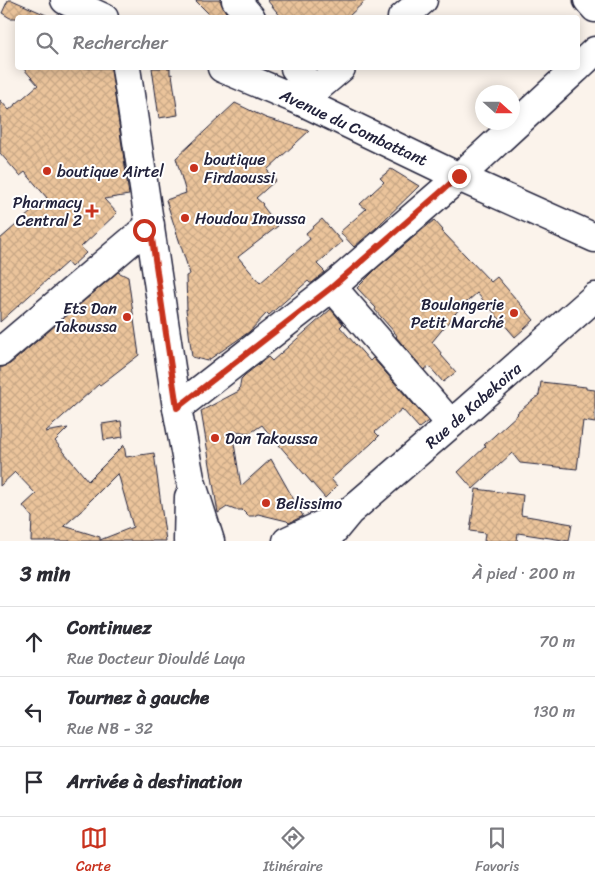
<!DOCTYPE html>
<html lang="fr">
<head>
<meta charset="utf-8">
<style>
	body { margin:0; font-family:Sriracha,sans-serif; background:#f7f7f7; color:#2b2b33 }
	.compass { position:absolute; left:475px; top:85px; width:45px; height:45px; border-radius:50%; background:#fff; box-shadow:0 2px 12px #0003; rotate:111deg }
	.stop { position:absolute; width:15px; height:15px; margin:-11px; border:4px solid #c8321e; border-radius:50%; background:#fff }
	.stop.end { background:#c8321e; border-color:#fff; box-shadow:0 1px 5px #0008 }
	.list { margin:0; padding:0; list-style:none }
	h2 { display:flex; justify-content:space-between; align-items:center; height:65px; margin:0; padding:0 20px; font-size:21px }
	h2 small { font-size:16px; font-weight:400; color:#7c7c81 }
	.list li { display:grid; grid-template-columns:32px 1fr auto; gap:15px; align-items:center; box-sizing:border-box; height:70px; padding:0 20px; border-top:1px solid #e1e1e2 }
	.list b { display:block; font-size:19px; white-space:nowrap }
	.list p { margin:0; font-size:16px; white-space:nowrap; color:#7c7c81 }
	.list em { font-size:16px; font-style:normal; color:#7c7c81 }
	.icon { flex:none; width:28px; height:28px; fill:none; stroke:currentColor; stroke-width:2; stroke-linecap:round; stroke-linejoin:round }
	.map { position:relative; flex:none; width:595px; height:541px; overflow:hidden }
	.search { position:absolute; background:#fff; box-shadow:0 2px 12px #0003; left:15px; right:15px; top:15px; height:55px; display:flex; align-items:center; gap:12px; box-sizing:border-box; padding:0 18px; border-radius:5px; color:#7c7c81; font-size:19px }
	.sheet { height:275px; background:#fff }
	nav { display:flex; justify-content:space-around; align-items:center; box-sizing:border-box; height:70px; border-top:1px solid #e1e1e2; background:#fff; font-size:14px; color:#7c7c81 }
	nav a { display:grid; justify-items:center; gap:2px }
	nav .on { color:#c8321e }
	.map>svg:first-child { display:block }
	.building { fill:url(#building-cross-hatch); stroke:#22223b; fill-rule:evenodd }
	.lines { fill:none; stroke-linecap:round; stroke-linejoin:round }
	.minor-casing { stroke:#22223b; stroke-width:31 }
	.minor { stroke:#fff; stroke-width:28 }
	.route { stroke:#c8321e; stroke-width:6 }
	.poi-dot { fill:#c8321e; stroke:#fff; stroke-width:2 }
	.labels { text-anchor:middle; stroke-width:4; stroke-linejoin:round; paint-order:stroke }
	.street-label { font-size:16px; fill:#22223b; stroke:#fff }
	.poi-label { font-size:16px; fill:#22223b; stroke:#fff; text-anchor:start }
</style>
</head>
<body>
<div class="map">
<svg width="595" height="541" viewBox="0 0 595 541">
	<defs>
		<pattern id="building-cross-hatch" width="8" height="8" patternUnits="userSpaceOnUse" patternTransform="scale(1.25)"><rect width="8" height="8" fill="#ebc49b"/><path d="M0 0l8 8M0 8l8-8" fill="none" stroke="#c9a886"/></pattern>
	</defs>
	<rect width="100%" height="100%" fill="#fbf3eb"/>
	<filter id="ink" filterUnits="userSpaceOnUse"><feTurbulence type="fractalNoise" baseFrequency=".02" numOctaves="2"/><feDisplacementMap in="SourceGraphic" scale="10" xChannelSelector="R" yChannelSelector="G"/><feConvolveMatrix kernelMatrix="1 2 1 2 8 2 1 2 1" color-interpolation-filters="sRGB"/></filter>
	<g filter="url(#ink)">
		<g class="building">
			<path d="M8 0H12L53 18H10L2 13Z"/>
			<path d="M195 0H221V3L226 12 221 18H213Z"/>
			<path d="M267 0H366L347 18H282Z"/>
			<path d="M23 68H111L129 195 104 199 117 213 81 247 86 253 71 267 67 262 0 322V239L47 198 25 172 20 176 0 153V100L9 110 38 85Z"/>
			<path d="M152 68H170V75L172 74 178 115 159 118Z"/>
			<path d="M235 103 266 118 309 131 267 170 276 180 256 198 263 204 262 205 278 226 238 257 260 283 310 239 306 233 322 219 342 242 317 264 325 272 312 283H310L308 281 269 315 267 313 249 332 207 361 192 357 186 309 187 310 186 276 190 274 166 200 186 193 176 158Z"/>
			<path d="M391 169 419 186 377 227 354 247 340 232 366 209 360 204 384 182 380 178Z"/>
			<path d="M434 220 443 230 442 231 491 282 497 277 534 320 515 337 477 293 460 308 432 342 442 354 441 355 456 372 443 382 429 366 424 370 396 337 397 336 395 333 375 310 376 308 357 288 378 267Z"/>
			<path d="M118 272 128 277 139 355 100 385 99 384 45 432 68 428 55 441 88 481 124 445 126 457 154 453 166 541H31L32 517 23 506 36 494 15 472 0 486V367H3L10 364ZM118 473 133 527 100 540V537L64 526 88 505 87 504Z"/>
			<path d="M331 309 343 324 340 327 370 361 373 358 428 421 419 428 402 409 375 432 379 436 371 444 331 479 337 486 325 498 279 445 288 437 270 435 262 425 250 433 232 431 241 486 271 459 303 516 289 523 287 521 258 514 254 516H248L242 510H235L227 507 218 513 201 411 239 391 241 379 245 375 268 357 272 361Z"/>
			<path d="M541 382 586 387V389L595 390V423L583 421 577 469 520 463 512 453 473 489 458 472 486 446 484 445 518 414 517 413 539 395Z"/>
			<path d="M121 421 123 437 104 440 102 424Z"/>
			<path d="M476 489 523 495 521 515 572 524 569 541 518 533 517 541H484L485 533 470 531Z"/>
		</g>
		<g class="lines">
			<defs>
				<g id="minor">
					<path d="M65 0 104 18"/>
					<path d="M236 0 251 18"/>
					<path d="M588 0 595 8"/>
					<path d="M402 18 423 0"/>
					<path d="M578 67 595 51"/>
					<path d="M126 68 177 408 190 478 210 541"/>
					<path d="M222 68 303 102 459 177 595 238"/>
					<path d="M295 68 315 90 303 102"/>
					<path d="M315 90 341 68"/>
					<path d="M332 287 451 424"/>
					<path d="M0 352 150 225"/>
					<path d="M177 408 332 287 459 177 577 68"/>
					<path d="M188 541 189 497"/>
					<path d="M287 541 343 515"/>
					<path d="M325 541 349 512 451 424 595 297"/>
				</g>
			</defs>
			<use href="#minor" class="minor-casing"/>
			<use href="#minor" class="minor"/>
		</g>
	</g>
	<g class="lines" filter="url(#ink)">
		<path class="route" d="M144 230 150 225 177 408 332 287 459 176"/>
	</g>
	<g class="poi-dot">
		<circle cx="194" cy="168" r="5"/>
		<circle cx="47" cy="171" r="5"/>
		<path d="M89.5 203.5h5v5h5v5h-5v5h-5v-5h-5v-5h5z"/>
		<circle cx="185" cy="218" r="5"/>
		<circle cx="514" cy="313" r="5"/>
		<circle cx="127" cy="317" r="5"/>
		<circle cx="215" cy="438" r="5"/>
		<circle cx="266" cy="503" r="5"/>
	</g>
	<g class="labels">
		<g class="street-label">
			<text transform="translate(354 127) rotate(25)" y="6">Avenue du Combattant</text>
			<text transform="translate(473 405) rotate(-41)" y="6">Rue de Kabekoira</text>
		</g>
		<g class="poi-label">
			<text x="204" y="165">boutique<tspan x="204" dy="18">Firdaoussi</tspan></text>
			<text x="57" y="177">boutique Airtel</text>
			<text x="82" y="208" text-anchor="end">Pharmacy<tspan x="82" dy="18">Central 2</tspan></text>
			<text x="195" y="224">Houdou Inoussa</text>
			<text x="504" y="310" text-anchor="end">Boulangerie<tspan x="504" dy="18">Petit Marché</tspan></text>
			<text x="117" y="314" text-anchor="end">Ets Dan<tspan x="117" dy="18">Takoussa</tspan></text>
			<text x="225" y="444">Dan Takoussa</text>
			<text x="276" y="509">Belissimo</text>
		</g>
	</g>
</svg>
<svg class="compass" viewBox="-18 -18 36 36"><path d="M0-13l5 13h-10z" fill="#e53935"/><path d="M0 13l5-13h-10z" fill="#7c7c81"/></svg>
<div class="stop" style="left:144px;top:230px"></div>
<div class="stop end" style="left:459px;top:176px"></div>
<div class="search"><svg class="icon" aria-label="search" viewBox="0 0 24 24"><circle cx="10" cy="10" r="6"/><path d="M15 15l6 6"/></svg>Rechercher</div>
</div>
<section class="sheet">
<h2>3 min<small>À pied · 200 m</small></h2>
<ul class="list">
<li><svg class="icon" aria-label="ahead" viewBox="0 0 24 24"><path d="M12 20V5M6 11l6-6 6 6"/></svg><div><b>Continuez</b><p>Rue Docteur Diouldé Laya</p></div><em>70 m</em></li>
<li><svg class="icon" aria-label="left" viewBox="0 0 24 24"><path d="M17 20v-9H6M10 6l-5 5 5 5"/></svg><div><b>Tournez à gauche</b><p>Rue NB - 32</p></div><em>130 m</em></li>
<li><svg class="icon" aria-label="arrive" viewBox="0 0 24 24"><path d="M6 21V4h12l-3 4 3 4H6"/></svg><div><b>Arrivée à destination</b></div></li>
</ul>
</section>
<nav>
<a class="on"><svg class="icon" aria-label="map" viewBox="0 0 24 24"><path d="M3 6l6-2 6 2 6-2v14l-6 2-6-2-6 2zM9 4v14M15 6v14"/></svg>Carte</a>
<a><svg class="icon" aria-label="directions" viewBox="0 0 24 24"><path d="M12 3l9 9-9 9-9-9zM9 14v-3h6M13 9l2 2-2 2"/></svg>Itinéraire</a>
<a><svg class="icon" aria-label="saved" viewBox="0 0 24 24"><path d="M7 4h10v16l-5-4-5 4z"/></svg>Favoris</a>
</nav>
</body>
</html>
